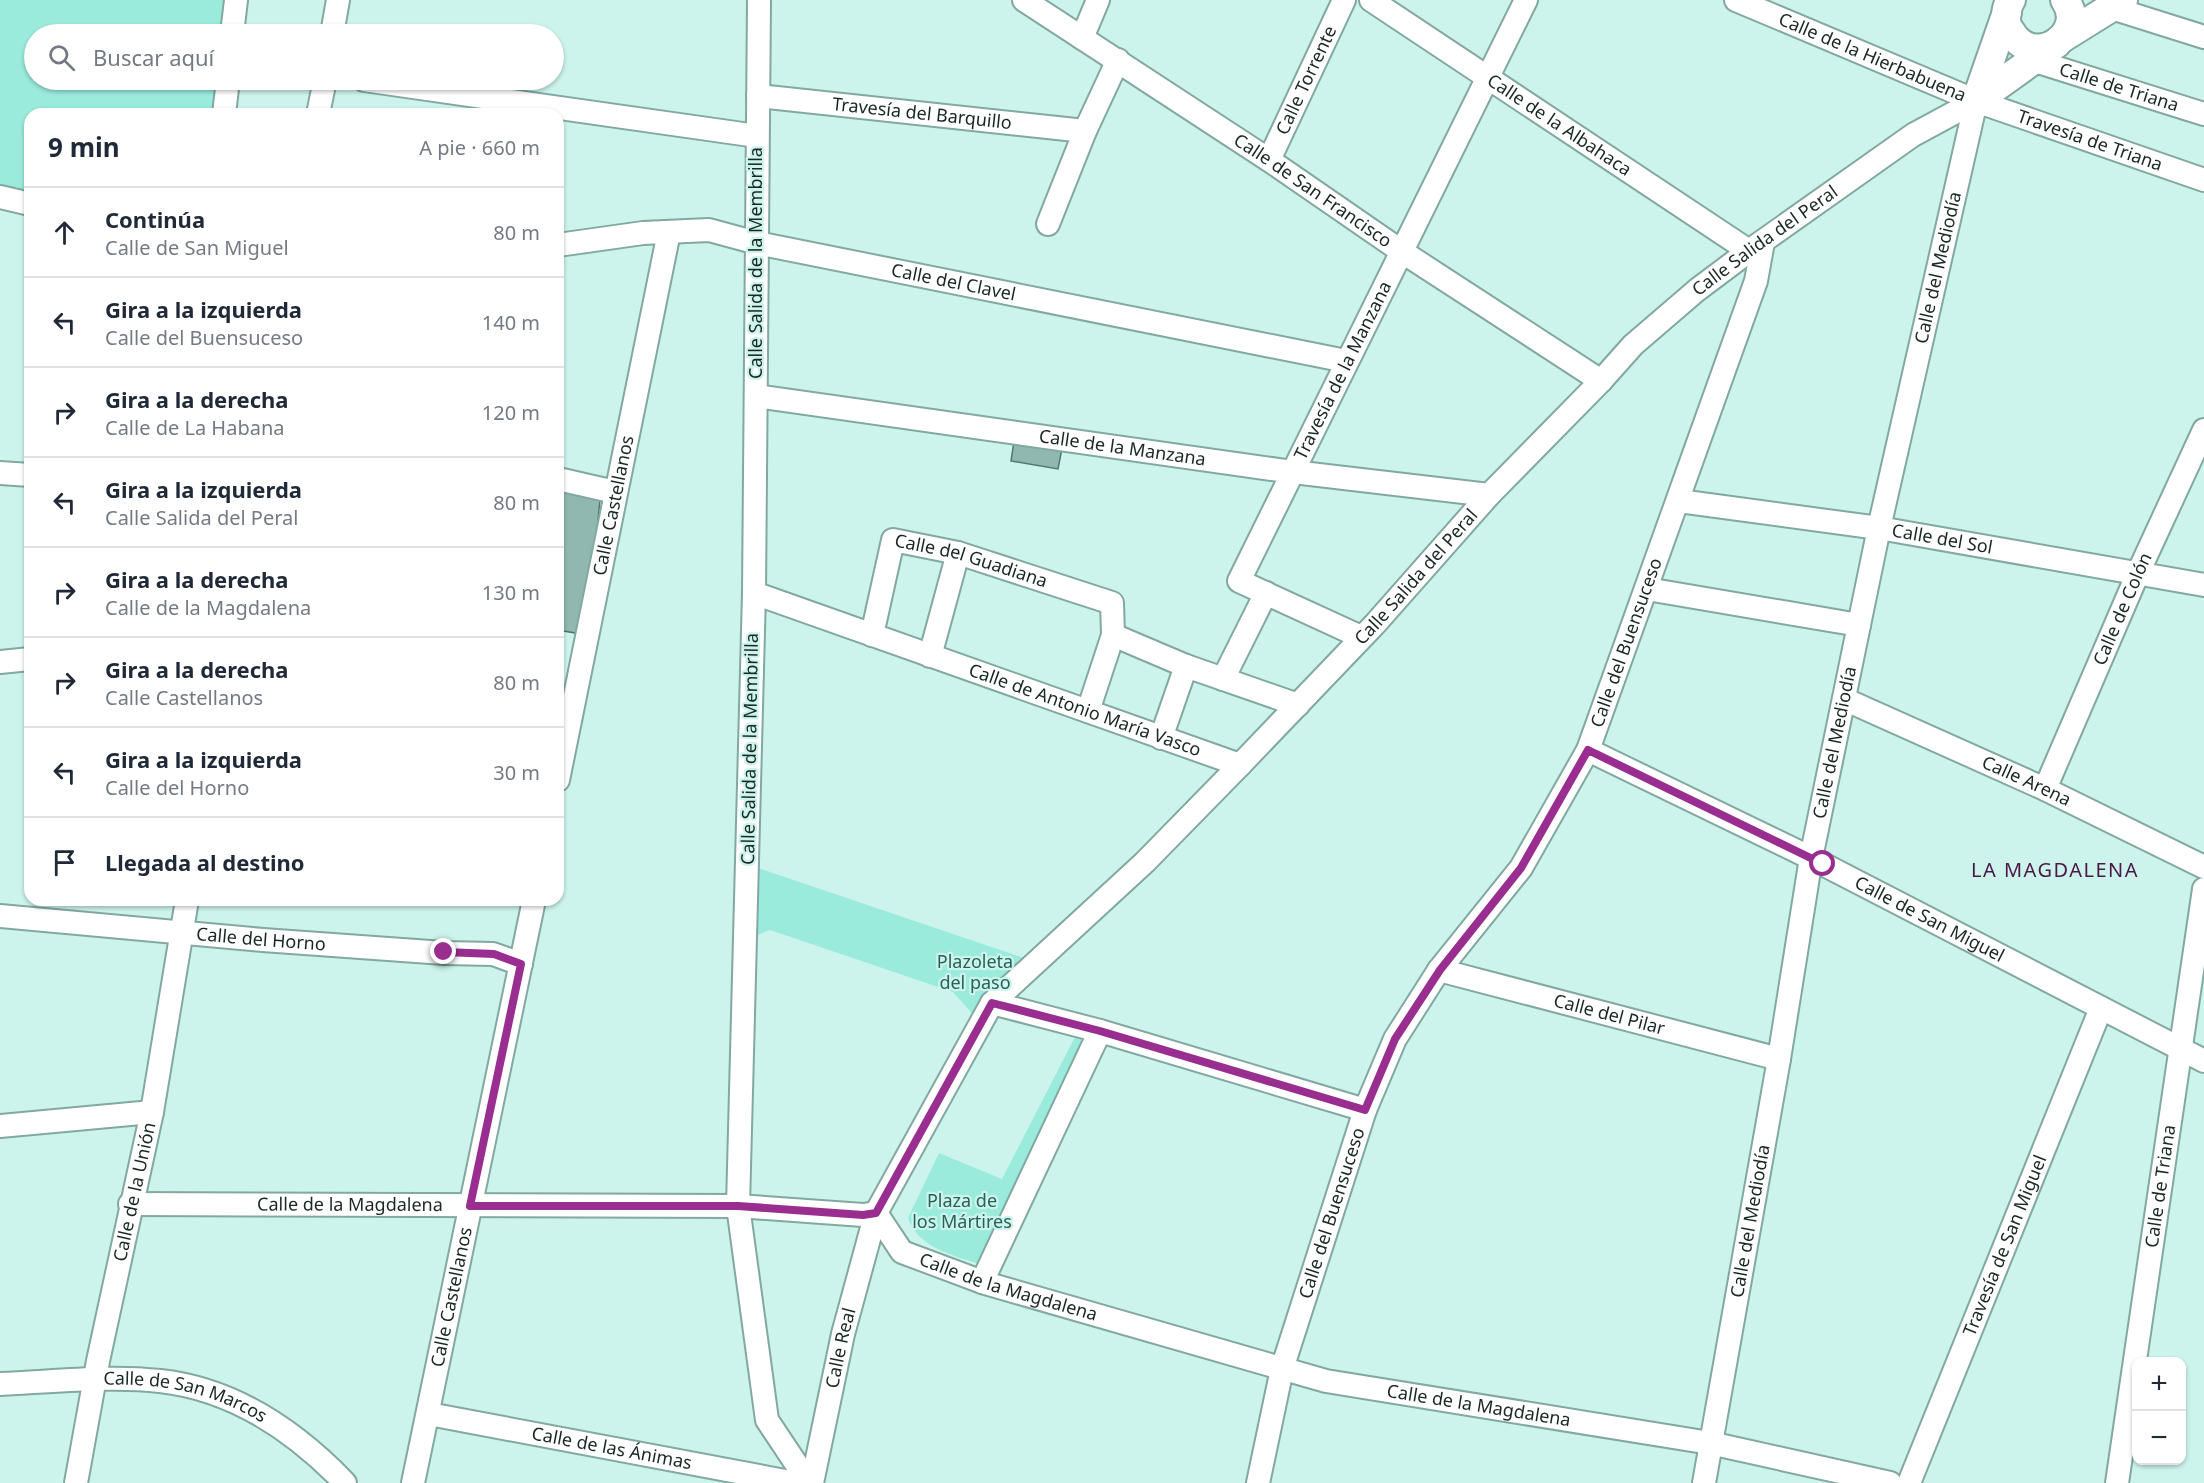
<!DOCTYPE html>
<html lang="es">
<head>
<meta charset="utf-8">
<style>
	body { margin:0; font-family:"Noto Sans",sans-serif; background:#f6f6f7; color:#1f2937 }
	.controls { position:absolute; right:18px; bottom:18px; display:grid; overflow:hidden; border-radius:12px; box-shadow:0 2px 4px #0004 }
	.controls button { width:54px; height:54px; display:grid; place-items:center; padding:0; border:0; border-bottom:2px solid #e0e1e3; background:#fff; color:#1f2937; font:30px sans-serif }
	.stop { position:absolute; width:18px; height:18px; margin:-14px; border:4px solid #992e90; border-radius:50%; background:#fff }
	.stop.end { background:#992e90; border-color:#fff; box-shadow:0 2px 6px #0008 }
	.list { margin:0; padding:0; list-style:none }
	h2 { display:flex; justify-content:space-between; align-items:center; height:78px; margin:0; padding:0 24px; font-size:26px }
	h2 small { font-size:20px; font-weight:400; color:#747a83 }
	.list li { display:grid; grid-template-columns:39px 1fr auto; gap:18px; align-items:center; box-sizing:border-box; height:90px; padding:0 24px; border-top:2px solid #e0e1e3 }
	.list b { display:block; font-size:22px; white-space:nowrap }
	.list p { margin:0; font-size:20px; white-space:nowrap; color:#747a83 }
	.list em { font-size:20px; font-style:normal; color:#747a83 }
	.icon { flex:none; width:33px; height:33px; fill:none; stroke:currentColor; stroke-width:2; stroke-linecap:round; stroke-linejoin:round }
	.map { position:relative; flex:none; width:2204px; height:1483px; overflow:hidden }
	.search { position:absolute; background:#fff; box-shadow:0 2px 4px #0004; left:24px; top:24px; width:540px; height:66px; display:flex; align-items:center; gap:15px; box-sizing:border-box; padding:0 21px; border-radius:33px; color:#747a83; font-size:22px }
	.panel { position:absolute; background:#fff; box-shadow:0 2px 4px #0004; left:24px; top:108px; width:540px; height:798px; border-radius:18px }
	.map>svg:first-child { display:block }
	.green { fill:#9aebdc }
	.building { fill:#91b8b0; stroke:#537770; stroke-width:1.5 }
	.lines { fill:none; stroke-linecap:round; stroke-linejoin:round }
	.minor-casing { stroke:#82a8a1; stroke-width:26 }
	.major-casing { stroke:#82a8a1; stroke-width:32 }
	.minor { stroke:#fff; stroke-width:22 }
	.major { stroke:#fff; stroke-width:28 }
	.route { stroke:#992e90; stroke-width:8 }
	.labels { text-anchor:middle; stroke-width:4.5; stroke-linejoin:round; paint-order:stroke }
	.street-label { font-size:18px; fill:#192825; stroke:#ccf4ec }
	.park-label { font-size:18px; fill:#276258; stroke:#ccf4ec }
	.neighbourhood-label { font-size:20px; letter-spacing:1.5px; fill:#4b1846; stroke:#ccf4ec }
</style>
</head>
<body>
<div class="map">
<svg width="2204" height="1483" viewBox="0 0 2204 1483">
	<rect width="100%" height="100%" fill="#ccf4ec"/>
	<g class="green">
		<path d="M0 0H226L222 34H34V80H217L213 114H30V192L0 190Z"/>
		<path d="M755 867 1024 958 976 1018 953 992 770 930 758 935Z"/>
		<path d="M1076 1035 1104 1045 985 1266C957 1256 918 1249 908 1218L939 1153 1002 1179Z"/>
	</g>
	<g class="building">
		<path d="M1015 435 1063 443 1058 469 1011 461Z"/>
		<path d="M558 483 601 489 587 635 558 630Z"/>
	</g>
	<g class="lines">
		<defs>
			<g id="minor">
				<path d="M759 0 754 593 738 1206 767 1420 809 1483"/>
				<path id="s1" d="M1024 0 1269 160 1401 251 1601 381"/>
				<path id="s2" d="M1371 0 1749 251"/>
				<path id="s3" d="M1736 0 1976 101 2204 180"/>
				<path d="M2112 8 2204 37"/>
				<path d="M232 34 236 0"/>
				<path d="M332 34 338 0"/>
				<path d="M1082 38 1098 0"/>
				<path id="s4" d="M2035 61 2204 114"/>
				<path d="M364 80 757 136"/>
				<path id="s5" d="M758 96 1085 131"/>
				<path d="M224 114 228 80"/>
				<path d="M318 114 325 80"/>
				<path id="s6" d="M1269 160 1344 0"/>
				<path d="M0 197 30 204"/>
				<path d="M1048 224 1085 131 1118 60"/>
				<path id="s7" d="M558 245 643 233 709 230 757 243 1346 361"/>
				<path id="s8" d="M756 396 1293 472 1489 495"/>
				<path d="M0 473 30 475"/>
				<path d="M558 479 615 492"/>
				<path id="s9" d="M1679 501 1879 528 2204 585"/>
				<path d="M1647 589 1859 625"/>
				<path id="s10" d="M754 593 1240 765"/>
				<path id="s11" d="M872 635 893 540 958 553 1112 603 1113 635"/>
				<path id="s12" d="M1361 637 1239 581 1526 0"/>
				<path d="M930 656 958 553"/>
				<path d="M0 662 30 659"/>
				<path d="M1223 679 1266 593"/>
				<path id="s13" d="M1844 699 2045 789 2204 867"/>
				<path d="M1088 711 1113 635 1186 666 1298 705"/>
				<path d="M1161 738 1186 666"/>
				<path id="s14" d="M1588 750 1811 858 2204 1061"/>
				<path id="s15" d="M558 780 669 232"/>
				<path id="s16" d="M2045 789 2138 573 2204 430"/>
				<path id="s17" d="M0 916 263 940 444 953 493 954 521 964"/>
				<path id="s18" d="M1439 970 1779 1059"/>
				<path d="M992 1003 1100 1031 1365 1110"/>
				<path d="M0 1126 152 1112"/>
				<path id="s19" d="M130 1204 738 1206 863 1215 876 1213"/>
				<path id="s20" d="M876 1213 902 1252 985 1283 1326 1381 1710 1443 1890 1483"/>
				<path d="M982 1282 1100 1031"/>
				<path id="s21" d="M0 1384C52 1382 109 1375 160 1381 234 1389 295 1431 345 1483"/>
				<path id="s22" d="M429 1414 796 1483"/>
				<path id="s23" d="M76 1483 98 1361 152 1112 187 900"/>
				<path id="s24" d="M413 1483 534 900"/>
				<path id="s25" d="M812 1483 843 1334 876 1213 992 1003 1145 862 1240 765 1375 624 1489 495 1601 381 1633 345 1697 290 1749 251 1913 135 1976 101"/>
				<path id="s26" d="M1258 1483 1282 1369 1365 1110 1395 1039 1439 970 1521 868 1588 750 1756 281 1763 242"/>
				<path id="s27" d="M1704 1483 1779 1059 1811 858 1879 528 1976 101"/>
				<path id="s28" d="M1909 1483 2101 1008"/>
				<path id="s29" d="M2117 1483 2204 889"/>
			</g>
			<g id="major">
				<path d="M2011 0C2006 7 2006 14 2006 22 2007 28 2010 30 2013 35 2037 69 2088 32 2065 0"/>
				<path d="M2062 38 2123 0"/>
				<path d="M1976 101 2057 43"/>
				<path d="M1976 101 2007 12"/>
			</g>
		</defs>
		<use href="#minor" class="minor-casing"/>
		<use href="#major" class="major-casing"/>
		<use href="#minor" class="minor"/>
		<use href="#major" class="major"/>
	</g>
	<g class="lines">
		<path class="route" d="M444 952 494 954 521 964 470 1206H738L863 1215 876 1213 992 1003 1100 1031 1365 1110 1395 1039 1440 970 1521 868 1588 750 1823 864"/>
	</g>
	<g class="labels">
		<g class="street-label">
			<text dy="6" stroke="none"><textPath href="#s3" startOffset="148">Calle de la Hierbabuena</textPath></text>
			<text dy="6" stroke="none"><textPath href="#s6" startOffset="88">Calle Torrente</textPath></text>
			<text dy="6" stroke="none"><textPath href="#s4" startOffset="88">Calle de Triana</textPath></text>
			<text dy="6" stroke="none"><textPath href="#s5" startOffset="165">Travesía del Barquillo</textPath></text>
			<text dy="6" stroke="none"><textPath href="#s2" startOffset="226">Calle de la Albahaca</textPath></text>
			<text dy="6" stroke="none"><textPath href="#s3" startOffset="381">Travesía de Triana</textPath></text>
			<text dy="6" stroke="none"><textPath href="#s1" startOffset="346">Calle de San Francisco</textPath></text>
			<text dy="6" stroke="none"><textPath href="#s25" startOffset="1605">Calle Salida del Peral</textPath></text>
			<text transform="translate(756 263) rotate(-90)" y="6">Calle Salida de la Membrilla</text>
			<text dy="6" stroke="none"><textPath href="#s27" startOffset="1238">Calle del Mediodía</textPath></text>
			<text dy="6" stroke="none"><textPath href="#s7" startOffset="402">Calle del Clavel</textPath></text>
			<text dy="6" stroke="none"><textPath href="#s12" startOffset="369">Travesía de la Manzana</textPath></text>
			<text dy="6" stroke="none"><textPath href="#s8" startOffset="370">Calle de la Manzana</textPath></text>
			<text dy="6" stroke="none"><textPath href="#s15" startOffset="280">Calle Castellanos</textPath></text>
			<text dy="6" stroke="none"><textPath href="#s9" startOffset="266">Calle del Sol</textPath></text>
			<text dy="6" stroke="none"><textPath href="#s11" startOffset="178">Calle del Guadiana</textPath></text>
			<text dy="6" stroke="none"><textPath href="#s25" startOffset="1119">Calle Salida del Peral</textPath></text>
			<text dy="6" stroke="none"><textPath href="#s16" startOffset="196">Calle de Colón</textPath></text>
			<text dy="6" stroke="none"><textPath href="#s26" startOffset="928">Calle del Buensuceso</textPath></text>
			<text dy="6" stroke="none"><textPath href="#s10" startOffset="351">Calle de Antonio María Vasco</textPath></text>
			<text dy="6" stroke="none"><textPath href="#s27" startOffset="752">Calle del Mediodía</textPath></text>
			<text transform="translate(750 749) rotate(-89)" y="6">Calle Salida de la Membrilla</text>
			<text dy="6" stroke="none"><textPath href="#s13" startOffset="200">Calle Arena</textPath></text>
			<text dy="6" stroke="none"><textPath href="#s14" startOffset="381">Calle de San Miguel</textPath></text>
			<text dy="6" stroke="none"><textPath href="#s17" startOffset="262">Calle del Horno</textPath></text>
			<text dy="6" stroke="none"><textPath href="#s18" startOffset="176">Calle del Pilar</textPath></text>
			<text dy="6" stroke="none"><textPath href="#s29" startOffset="300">Calle de Triana</textPath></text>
			<text dy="6" stroke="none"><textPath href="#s23" startOffset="297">Calle de la Unión</textPath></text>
			<text dy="6" stroke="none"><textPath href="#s19" startOffset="220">Calle de la Magdalena</textPath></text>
			<text dy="6" stroke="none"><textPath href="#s26" startOffset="280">Calle del Buensuceso</textPath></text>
			<text dy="6" stroke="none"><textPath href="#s27" startOffset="266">Calle del Mediodía</textPath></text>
			<text dy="6" stroke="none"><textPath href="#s28" startOffset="256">Travesía de San Miguel</textPath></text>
			<text dy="6" stroke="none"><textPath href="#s20" startOffset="159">Calle de la Magdalena</textPath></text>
			<text dy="6" stroke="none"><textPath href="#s24" startOffset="190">Calle Castellanos</textPath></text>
			<text dy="6" stroke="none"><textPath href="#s25" startOffset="138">Calle Real</textPath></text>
			<text dy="6" stroke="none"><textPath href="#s21" startOffset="188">Calle de San Marcos</textPath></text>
			<text dy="6" stroke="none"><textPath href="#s20" startOffset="645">Calle de la Magdalena</textPath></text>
			<text dy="6" stroke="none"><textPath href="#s22" startOffset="186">Calle de las Ánimas</textPath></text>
		</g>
		<g class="park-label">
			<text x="975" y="968">Plazoleta<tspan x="975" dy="21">del paso</tspan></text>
			<text x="962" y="1207">Plaza de<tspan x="962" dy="21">los Mártires</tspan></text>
		</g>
		<g class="neighbourhood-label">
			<text x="2055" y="877">LA MAGDALENA</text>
		</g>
	</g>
</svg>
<div class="controls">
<button>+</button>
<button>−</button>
</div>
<div class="stop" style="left:1823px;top:864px"></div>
<div class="stop end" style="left:444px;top:952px"></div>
<div class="search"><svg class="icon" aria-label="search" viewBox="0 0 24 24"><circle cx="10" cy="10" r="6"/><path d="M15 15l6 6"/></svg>Buscar aquí</div>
<section class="panel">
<h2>9 min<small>A pie · 660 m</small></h2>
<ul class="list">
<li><svg class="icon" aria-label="ahead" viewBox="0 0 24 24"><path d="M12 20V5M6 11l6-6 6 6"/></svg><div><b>Continúa</b><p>Calle de San Miguel</p></div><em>80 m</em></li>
<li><svg class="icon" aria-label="left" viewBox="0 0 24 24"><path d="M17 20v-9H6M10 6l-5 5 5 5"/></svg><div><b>Gira a la izquierda</b><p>Calle del Buensuceso</p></div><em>140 m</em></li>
<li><svg class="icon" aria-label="right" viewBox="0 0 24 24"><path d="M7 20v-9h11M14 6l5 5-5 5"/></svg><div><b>Gira a la derecha</b><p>Calle de La Habana</p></div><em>120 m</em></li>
<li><svg class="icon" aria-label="left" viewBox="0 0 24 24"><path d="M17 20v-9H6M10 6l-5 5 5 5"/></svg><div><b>Gira a la izquierda</b><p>Calle Salida del Peral</p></div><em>80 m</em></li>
<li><svg class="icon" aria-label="right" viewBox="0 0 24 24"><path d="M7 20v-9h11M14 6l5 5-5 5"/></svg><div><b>Gira a la derecha</b><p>Calle de la Magdalena</p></div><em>130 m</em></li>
<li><svg class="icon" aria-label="right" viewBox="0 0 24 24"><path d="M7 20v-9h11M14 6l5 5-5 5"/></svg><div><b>Gira a la derecha</b><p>Calle Castellanos</p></div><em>80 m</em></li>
<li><svg class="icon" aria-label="left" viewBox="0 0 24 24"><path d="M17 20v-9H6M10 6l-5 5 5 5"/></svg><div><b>Gira a la izquierda</b><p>Calle del Horno</p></div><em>30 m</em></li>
<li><svg class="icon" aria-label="arrive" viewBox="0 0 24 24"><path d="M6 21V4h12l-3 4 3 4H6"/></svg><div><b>Llegada al destino</b></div></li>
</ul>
</section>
</div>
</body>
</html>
